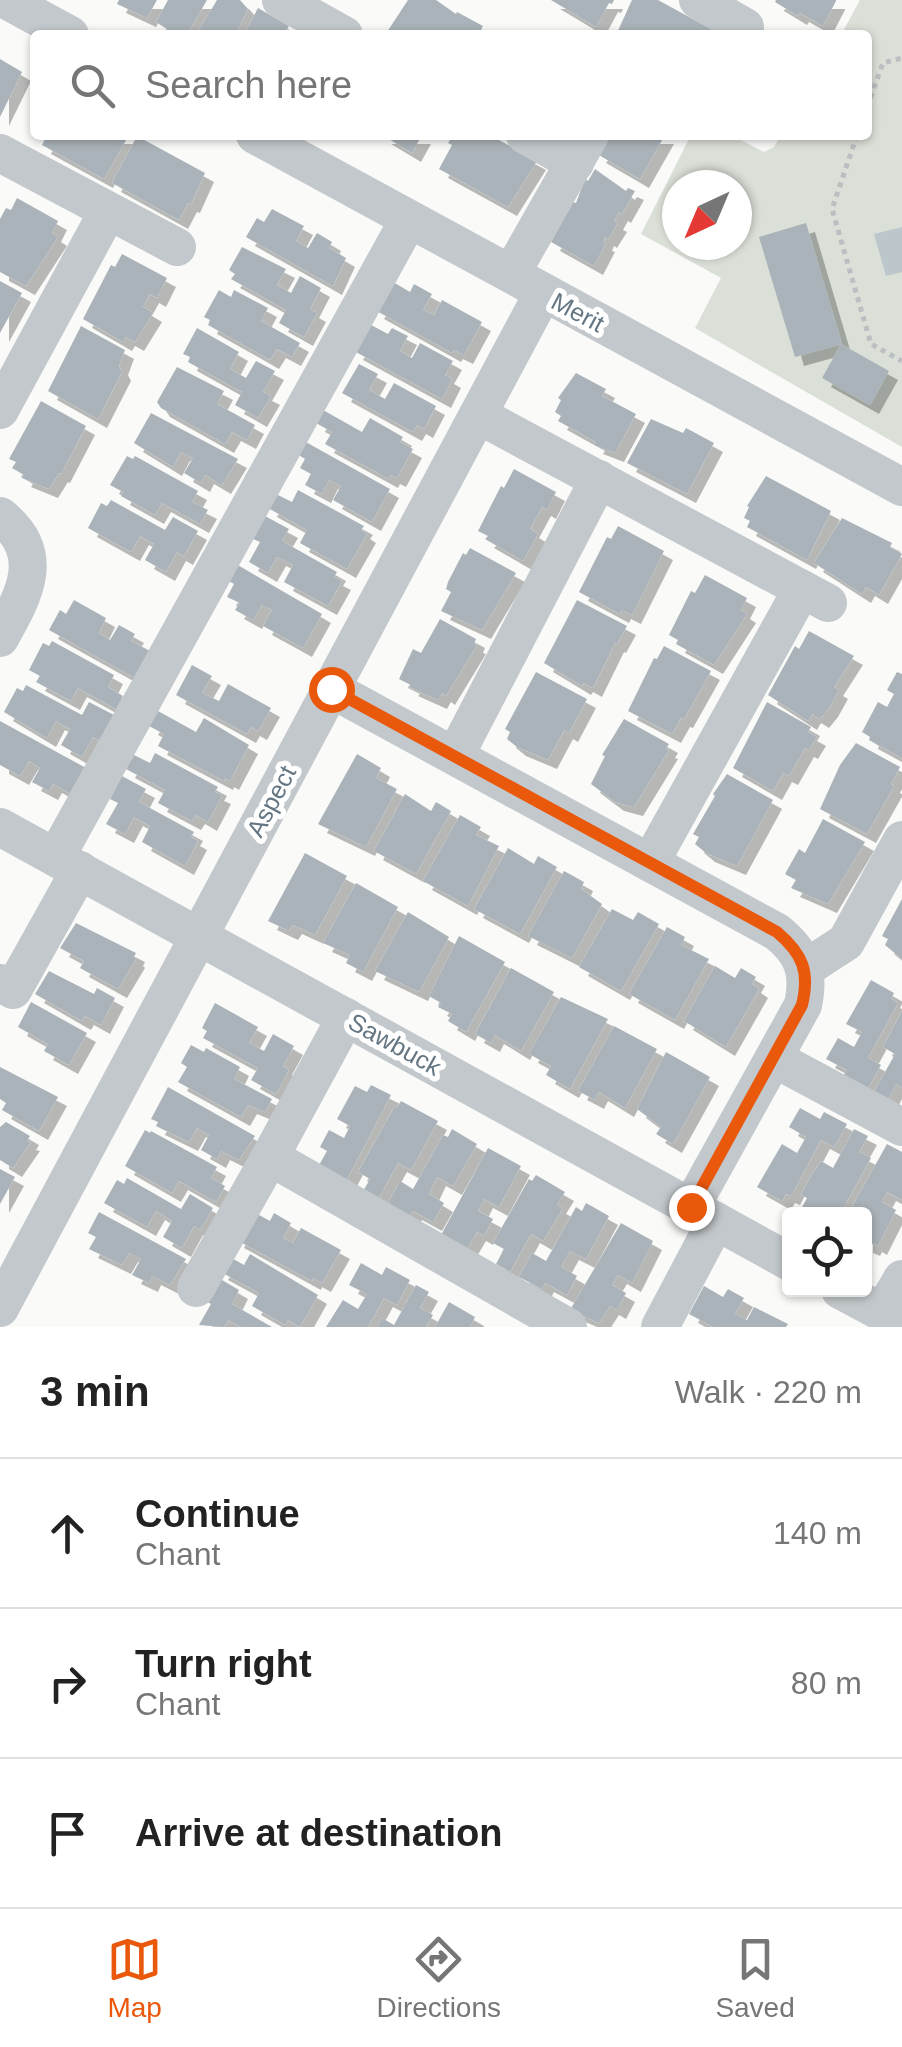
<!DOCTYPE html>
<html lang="en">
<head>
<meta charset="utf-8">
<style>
	body { margin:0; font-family:Helvetica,sans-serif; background:#f6f6f6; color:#222 }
	.controls { position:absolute; right:30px; bottom:30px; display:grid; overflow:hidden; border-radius:10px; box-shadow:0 2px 8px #0004 }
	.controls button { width:90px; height:90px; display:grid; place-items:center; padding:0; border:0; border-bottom:2px solid #e0e0e0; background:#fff; color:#222; font:50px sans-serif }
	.compass { position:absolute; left:662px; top:170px; width:90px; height:90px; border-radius:50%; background:#fff; box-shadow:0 2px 8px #0004; rotate:224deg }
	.stop { position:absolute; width:30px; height:30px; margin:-22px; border:8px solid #ea580c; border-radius:50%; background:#fff }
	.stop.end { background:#ea580c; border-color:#fff; box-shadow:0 2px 10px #0008 }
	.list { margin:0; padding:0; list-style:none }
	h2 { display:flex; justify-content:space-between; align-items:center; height:130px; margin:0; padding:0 40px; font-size:42px }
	h2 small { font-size:32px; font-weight:400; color:#767676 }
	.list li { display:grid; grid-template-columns:65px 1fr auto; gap:30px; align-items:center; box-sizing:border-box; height:150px; padding:0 40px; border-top:2px solid #e0e0e0 }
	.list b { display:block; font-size:38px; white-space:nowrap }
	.list p { margin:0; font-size:32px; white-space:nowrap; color:#767676 }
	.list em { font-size:32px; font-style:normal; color:#767676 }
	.icon { flex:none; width:55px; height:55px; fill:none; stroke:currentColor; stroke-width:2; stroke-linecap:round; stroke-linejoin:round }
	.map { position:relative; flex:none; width:902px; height:1327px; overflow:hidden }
	.search { position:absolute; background:#fff; box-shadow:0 2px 8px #0004; left:30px; right:30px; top:30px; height:110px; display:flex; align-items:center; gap:25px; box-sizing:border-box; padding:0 35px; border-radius:10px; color:#767676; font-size:38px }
	.sheet { height:580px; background:#fff }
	nav { display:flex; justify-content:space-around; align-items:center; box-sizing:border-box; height:140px; border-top:2px solid #e0e0e0; background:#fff; font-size:28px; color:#767676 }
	nav a { display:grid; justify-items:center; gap:5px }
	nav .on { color:#ea580c }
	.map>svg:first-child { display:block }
	.green { fill:#dadfd7; fill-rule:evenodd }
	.water { fill:#bbc7cb }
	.building { fill:#aab3b9; filter:url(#shadow) }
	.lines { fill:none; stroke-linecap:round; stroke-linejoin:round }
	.path { stroke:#bbbfc2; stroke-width:5; stroke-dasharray:5 5; stroke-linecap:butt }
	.minor { stroke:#c3c8cc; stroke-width:38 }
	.route { stroke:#ea580c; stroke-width:12 }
	.labels { text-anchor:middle; stroke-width:10; stroke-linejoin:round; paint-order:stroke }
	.street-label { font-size:25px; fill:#657683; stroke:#fff }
</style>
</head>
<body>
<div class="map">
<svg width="902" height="1327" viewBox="0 0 902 1327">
	<defs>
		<filter id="shadow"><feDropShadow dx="9" dy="9" stdDeviation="0" flood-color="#0004"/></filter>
	</defs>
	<rect width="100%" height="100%" fill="#fafaf8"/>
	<path class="green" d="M860 0H902V447L695 328 721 278 641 234 691 135H731L764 152 774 147 781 135H867V35H841ZM677 185H737V245H677Z"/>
	<path class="water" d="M902 227V272L886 276 874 234Z"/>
	<g class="building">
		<path d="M119 0H157L147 18 117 4Z"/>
		<path d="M168 0H207L187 35H176L156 22Z"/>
		<path d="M217 0H240L248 9 235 35H196Z"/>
		<path d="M408 0H436L456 14 457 12 483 26 478 35H385Z"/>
		<path d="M551 0H614L612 4 609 3 596 27Z"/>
		<path d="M632 0H658L713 30 710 35H616Z"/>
		<path d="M776 0H836V1L823 26 800 13 798 16 775 2Z"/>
		<path d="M258 8 289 26 284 35H244Z"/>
		<path d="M0 59 22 72 0 117Z"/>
		<path d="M47 135H129L104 179 42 145Z"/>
		<path d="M382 135H422L412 153Z"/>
		<path d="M453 135H490L537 161 508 207 439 169 452 145 448 143Z"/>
		<path d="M611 135H665L640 179 597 154Z"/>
		<path d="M137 136 205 173 191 204 188 203 179 220 112 183Z"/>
		<path d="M595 169 626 191 628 188 635 191 622 214 619 212 614 221 618 223 608 239 605 237 603 242 606 243 594 266 551 242 573 202 576 203 585 179 588 181Z"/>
		<path d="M17 198 58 221 52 233 58 237 26 286 0 272V219L6 208 11 210Z"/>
		<path d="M272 209 304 226 296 241 308 248 317 233 332 242 329 248 346 258 333 286 246 237 257 218 264 222Z"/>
		<path d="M806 223 842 344 795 357 759 237Z"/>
		<path d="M242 247 286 269 277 285 291 293 300 276 321 288 310 309 317 313 304 337 279 323 286 310 231 279 235 274 229 270Z"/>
		<path d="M122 254 167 278 157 298 150 294 143 307 153 313 135 342 126 337 123 342 83 319 111 265 115 267Z"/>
		<path d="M0 281 22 293 0 333Z"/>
		<path d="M393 282 410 292 414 284 432 294 423 310 434 315 442 300 482 322 464 355 454 350 452 353 375 310Z"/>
		<path d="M219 290 231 297 234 290 268 308 261 321 300 343 292 357 277 349 270 360 208 325 210 320 204 317Z"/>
		<path d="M371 325 388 334 392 328 408 336 400 351 412 358 420 343 453 361 445 375 452 379 442 399 354 351Z"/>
		<path d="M81 326 125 350 119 366 122 372 98 419 48 391Z"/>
		<path d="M197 328 239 352 230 369 246 378 256 361 275 371 263 392 271 396 258 418 235 405 242 392 188 362 190 357 183 354Z"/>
		<path d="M841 344 889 371 870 405 822 378Z"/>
		<path d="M359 364 378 374 369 390 385 399 394 383 436 406 424 429 417 425 413 432 342 393Z"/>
		<path d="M177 367 224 391 217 404 255 425 247 440 232 432 225 444 161 408 157 402Z"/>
		<path d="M576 373 606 389 602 396 636 414 615 453 594 445 596 442 558 421 561 416 555 412 561 400 558 398Z"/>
		<path d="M41 401 86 426 61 474 59 473 49 489 22 478 24 475 12 468 16 462 9 459Z"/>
		<path d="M323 410 362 432 370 418 403 437 400 442 413 449 397 478 391 475 389 479 325 444 332 432 316 423Z"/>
		<path d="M151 413 238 459 222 485 205 475 201 483 184 473 193 458 181 452 173 467 134 443Z"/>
		<path d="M651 419 683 433 686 428 714 443 687 494 627 463Z"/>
		<path d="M304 441 390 489 372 522 333 500 341 486 329 480 322 494 305 485 311 474 300 468 305 459 297 454Z"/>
		<path d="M127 456 133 459 135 456 198 491 192 502 208 510 200 524 162 503 155 515 121 496 123 492 110 485Z"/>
		<path d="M514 469 556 492 547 510 542 507 530 529 538 534 523 561 485 539 488 536 478 531 501 486 504 488Z"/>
		<path d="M766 476 831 511 807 560 747 527 750 521 744 518 749 507 747 506Z"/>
		<path d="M298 490 364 526 361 530 367 534 347 569 300 543 307 530 268 508 276 494 292 502Z"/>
		<path d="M111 500 165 530 173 517 198 531 184 556 177 552 166 572 145 560 154 544 140 536 131 552 88 528 101 503 107 506Z"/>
		<path d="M265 516 289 529 282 541 337 572 334 577 342 581 328 606 284 582 293 565 277 557 268 573 249 562 260 542 253 539Z"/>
		<path d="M842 518 892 543 890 547 902 554 879 595 866 587 862 594 814 563Z"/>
		<path d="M618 526 664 551 632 615 622 610 620 614 579 592 607 537 611 539Z"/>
		<path d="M470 548 516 573 482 630 441 611 451 592 446 589 448 582 463 553 466 555Z"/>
		<path d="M236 564 322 614 303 648 263 626 272 610 262 605 253 620 235 610 240 603 227 597 234 584 227 580Z"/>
		<path d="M705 575 747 598 741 610 747 614 714 665 676 644 678 640 669 635 691 591 695 593Z"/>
		<path d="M74 600 106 618 99 633 110 640 119 625 135 634 131 641 150 651 135 678 49 630 60 610 66 614Z"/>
		<path d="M577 600 627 626 617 644 615 643 593 688 584 683 582 686 544 663Z"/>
		<path d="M440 619 476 639 474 644 477 645 446 696 442 693 438 700 409 687 411 685 399 679 413 649 421 653Z"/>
		<path d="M809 631 854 656 834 687 839 690 829 708 820 719 812 714 808 721 768 695 795 646 799 649Z"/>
		<path d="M52 641 114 675 108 687 123 696 116 709 78 688 71 701 36 682 40 676 29 670 43 643 49 646Z"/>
		<path d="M664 646 711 671 684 719 681 718 672 734 628 711 654 658 657 659Z"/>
		<path d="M192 665 212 676 202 693 219 701 228 684 271 708 258 731 251 727 247 734 176 695Z"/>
		<path d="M536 672 587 699 569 733 564 730 548 760 517 747 507 739 510 732 505 729Z"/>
		<path d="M897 672 902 674V758L869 740 870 737 862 732 878 702 887 707 894 694 887 690Z"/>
		<path d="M26 685 82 715 89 702 114 715 100 741 93 737 82 757 61 745 70 729 56 721 47 738 4 712 17 688 23 691Z"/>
		<path d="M767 702 811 727 808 732 817 737 809 750 805 748 789 776 783 773 773 791 733 768Z"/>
		<path d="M158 711 196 732 204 718 249 745 230 781 225 778 224 781 158 746 164 734 149 726Z"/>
		<path d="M624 719 669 744 666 749 669 750 634 807 615 802 591 784 605 756 602 755Z"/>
		<path d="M0 721 86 768 71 794 53 784 49 791 32 782 40 768 29 761 20 776 0 765Z"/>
		<path d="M856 743 900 767 891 784 894 786 867 834 820 809 840 765Z"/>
		<path d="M155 753 218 787 215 792 222 795 208 822 196 815 192 821 158 803 165 790 126 769 134 755 150 763Z"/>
		<path d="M357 754 381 768 376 778 397 789 366 847 318 824Z"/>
		<path d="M727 774 773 800 737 866 706 853 695 844 699 837 693 834 715 796 713 794Z"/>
		<path d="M122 776 146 789 139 802 194 832 191 837 198 841 185 866 142 842 150 826 134 817 125 834 106 824 118 803 110 799Z"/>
		<path d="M405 794 431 811 436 802 451 811 416 874 374 851Z"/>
		<path d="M460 815 481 827 476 835 499 846 468 906 423 881Z"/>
		<path d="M823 819 865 842 828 904 791 888 796 880 785 874 799 849 805 853Z"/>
		<path d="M508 848 534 864 538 856 557 867 520 934 474 909Z"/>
		<path d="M305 853 347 876 315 935 293 925 289 931 268 921Z"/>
		<path d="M564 871 584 882 581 889 602 904 572 958 528 936Z"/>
		<path d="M356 883 398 907 363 972 346 963 350 955 323 943Z"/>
		<path d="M902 899V959L885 945 888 939 882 936Z"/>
		<path d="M612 909 633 920 638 912 659 924 621 991 579 967Z"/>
		<path d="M408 912 449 937 419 992 375 971Z"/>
		<path d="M76 923 136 953 134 957 136 959 118 989 80 968 84 961 60 948Z"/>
		<path d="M667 927 685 937 681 945 709 959 675 1020 629 994Z"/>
		<path d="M459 936 505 962 466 1032 448 1021 452 1014 438 1007 441 1003 429 996Z"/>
		<path d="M715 966 735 978 741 968 756 977 752 984 759 989 726 1047 684 1021Z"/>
		<path d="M511 968 554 992 521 1051 495 1035 491 1043 475 1034Z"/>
		<path d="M49 971 94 994 97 988 115 998 101 1025 85 1016 82 1021 35 994Z"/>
		<path d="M871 980 894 993 891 999 898 1003 868 1058 881 1065 867 1090 843 1076 847 1070 826 1059 838 1038 854 1047 862 1032 846 1024Z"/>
		<path d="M561 997 608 1019 570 1089 546 1075 551 1066 529 1054Z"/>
		<path d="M31 1002 87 1033 69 1065 44 1051 48 1044 18 1027Z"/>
		<path d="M215 1003 258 1027 249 1043 264 1051 273 1034 294 1046 283 1066 289 1070 276 1094 251 1080 258 1068 203 1038 207 1031 202 1028Z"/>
		<path d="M902 1011V1088L896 1084 888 1100 874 1092 895 1054 883 1047Z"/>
		<path d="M614 1026 657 1049 625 1108 599 1092 595 1100 578 1091Z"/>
		<path d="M191 1045 204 1052 206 1048 240 1067 234 1079 272 1099 265 1112 248 1105 241 1117 178 1082 187 1067 181 1063Z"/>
		<path d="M666 1052 710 1077 673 1144 656 1134 661 1127 637 1109Z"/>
		<path d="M0 1067 58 1097 39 1131 2 1110 6 1103 0 1099Z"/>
		<path d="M371 1085 391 1095 344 1185 318 1167 327 1151 320 1147 329 1130 344 1138 350 1126 337 1119 355 1086 367 1092Z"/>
		<path d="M168 1087 255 1136 239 1160 221 1151 217 1159 201 1150 209 1135 197 1128 189 1142 156 1126 158 1122 151 1119Z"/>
		<path d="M401 1101 438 1121 411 1170 398 1163 377 1201 362 1193 370 1179 358 1172 395 1106 397 1108Z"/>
		<path d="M800 1108 820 1119 824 1112 847 1124 834 1147 821 1140 791 1196 786 1194 782 1201 757 1187 782 1144 797 1153 806 1137 789 1127Z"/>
		<path d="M6 1122 30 1136 27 1141 31 1142 13 1168 0 1160V1127Z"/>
		<path d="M452 1129 477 1144 453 1186 437 1177 429 1194 444 1203 433 1222 413 1211 409 1217 387 1205 400 1181 413 1189 443 1135 448 1137Z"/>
		<path d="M854 1129 868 1136 859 1152 871 1158 840 1214H812L801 1209 807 1198 801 1195 812 1174 821 1161 833 1168Z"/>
		<path d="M145 1130 150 1133 151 1131 217 1167 211 1178 225 1186 216 1202 179 1181 172 1193 125 1166Z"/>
		<path d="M887 1144 902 1152V1200L887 1192 882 1202 896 1210 878 1246 873 1243 871 1247 864 1244V1214H848Z"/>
		<path d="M488 1148 521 1166 499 1207 484 1199 478 1211 493 1219 484 1236 477 1232 467 1249 440 1237Z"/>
		<path d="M0 1169 15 1177 0 1204Z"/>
		<path d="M536 1175 565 1192 557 1205 563 1208 543 1241 531 1234 510 1272 496 1264 504 1249 493 1243 529 1179 532 1181Z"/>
		<path d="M127 1178 181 1209 190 1194 213 1208 200 1230 194 1226 182 1248 163 1237 172 1221 156 1211 147 1227 104 1203 117 1180 124 1184Z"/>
		<path d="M586 1203 609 1216 586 1259 570 1251 561 1267 577 1276 567 1295 545 1283 542 1289 519 1277 532 1253 546 1261 576 1207 582 1211Z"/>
		<path d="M250 1210 270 1221 274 1213 291 1223 283 1238 293 1243 301 1228 341 1250 322 1283 313 1278 312 1281 235 1239Z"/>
		<path d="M99 1212 186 1259 170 1285 152 1276 149 1283 132 1275 141 1259 129 1253 122 1265 89 1249 96 1237 88 1233Z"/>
		<path d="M621 1223 653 1241 632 1283 618 1275 612 1285 626 1293 617 1310 610 1306 599 1323 570 1310Z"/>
		<path d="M250 1254 318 1295 300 1327 288 1320 285 1325 252 1306 259 1293 219 1271 228 1256 244 1265Z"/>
		<path d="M361 1263 382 1275 386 1267 410 1280 397 1305 384 1298 368 1327H326L343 1300 358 1309 367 1294 349 1285Z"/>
		<path d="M217 1277 239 1290 232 1304 272 1327H241L228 1320 224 1327 199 1325 211 1304 204 1300Z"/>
		<path d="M416 1285 429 1292 420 1308 433 1315 426 1327H377L382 1318 394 1325Z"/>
		<path d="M704 1286 723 1297 728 1289 744 1298 735 1314 747 1320 754 1307 788 1324 786 1327H713L689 1314Z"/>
		<path d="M449 1302 475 1317 470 1327H435Z"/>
	</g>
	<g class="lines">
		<g class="path">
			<path d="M867 107 883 63 902 58"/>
			<path d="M857 135 832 209 871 344 902 361"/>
		</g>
		<g class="minor">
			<path d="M6 0 70 35"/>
			<path d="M281 0 344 35"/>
			<path d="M698 0 745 27"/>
			<path d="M255 135 902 487"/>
			<path d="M525 135 575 163"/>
			<path d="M0 153 177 247"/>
			<path d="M511 274 590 135"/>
			<path d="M0 410 108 211"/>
			<path d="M478 415 828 603"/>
			<path d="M0 516C48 554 24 595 0 638"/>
			<path d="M331 689 777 932C803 953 810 972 803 1005L691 1207"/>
			<path d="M455 756 599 479"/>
			<path d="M0 827 790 1262"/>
			<path d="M56 857 409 219"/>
			<path d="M650 863 802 589"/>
			<path d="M806 968 846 942 902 840"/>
			<path d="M0 983 13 990 80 870"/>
			<path d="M346 1017 270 1157 568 1327"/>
			<path d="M775 1059 902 1127"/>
			<path d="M196 1288 270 1157"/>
			<path d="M840 1290 902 1323"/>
			<path d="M0 1308 543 293"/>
			<path d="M882 1313 902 1279"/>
			<path d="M660 1327 716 1221"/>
		</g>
	</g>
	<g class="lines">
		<path class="route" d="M331 689 777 932C803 954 810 972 802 1005L691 1207"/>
	</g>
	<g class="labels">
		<g class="street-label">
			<text transform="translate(578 312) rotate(28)" y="9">Merit</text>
			<text transform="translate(271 801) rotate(-62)" y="9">Aspect</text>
			<text transform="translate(395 1044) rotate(29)" y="9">Sawbuck</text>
		</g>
	</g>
</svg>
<div class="controls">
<button><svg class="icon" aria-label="locate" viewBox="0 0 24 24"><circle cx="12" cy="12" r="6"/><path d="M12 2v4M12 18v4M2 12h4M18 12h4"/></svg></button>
</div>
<svg class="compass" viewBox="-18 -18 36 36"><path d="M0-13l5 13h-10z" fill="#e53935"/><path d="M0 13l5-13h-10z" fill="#767676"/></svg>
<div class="stop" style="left:331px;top:689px"></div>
<div class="stop end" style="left:691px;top:1207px"></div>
<div class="search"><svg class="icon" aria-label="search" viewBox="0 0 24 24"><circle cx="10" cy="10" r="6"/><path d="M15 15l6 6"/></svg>Search here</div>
</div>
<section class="sheet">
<h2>3 min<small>Walk · 220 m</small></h2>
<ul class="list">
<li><svg class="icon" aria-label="ahead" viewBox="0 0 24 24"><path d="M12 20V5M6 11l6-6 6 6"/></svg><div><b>Continue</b><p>Chant</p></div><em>140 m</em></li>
<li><svg class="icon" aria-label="right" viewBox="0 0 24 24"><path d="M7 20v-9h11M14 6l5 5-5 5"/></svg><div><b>Turn right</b><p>Chant</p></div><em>80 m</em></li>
<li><svg class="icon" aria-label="arrive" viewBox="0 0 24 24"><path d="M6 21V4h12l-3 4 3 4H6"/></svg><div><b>Arrive at destination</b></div></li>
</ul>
</section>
<nav>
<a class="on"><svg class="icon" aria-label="map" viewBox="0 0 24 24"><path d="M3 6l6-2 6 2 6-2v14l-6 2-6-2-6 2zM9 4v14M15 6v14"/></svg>Map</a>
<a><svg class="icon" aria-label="directions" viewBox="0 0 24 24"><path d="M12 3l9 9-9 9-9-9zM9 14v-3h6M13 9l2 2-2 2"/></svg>Directions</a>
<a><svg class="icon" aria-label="saved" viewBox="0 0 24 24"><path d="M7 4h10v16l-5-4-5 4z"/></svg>Saved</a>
</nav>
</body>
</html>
